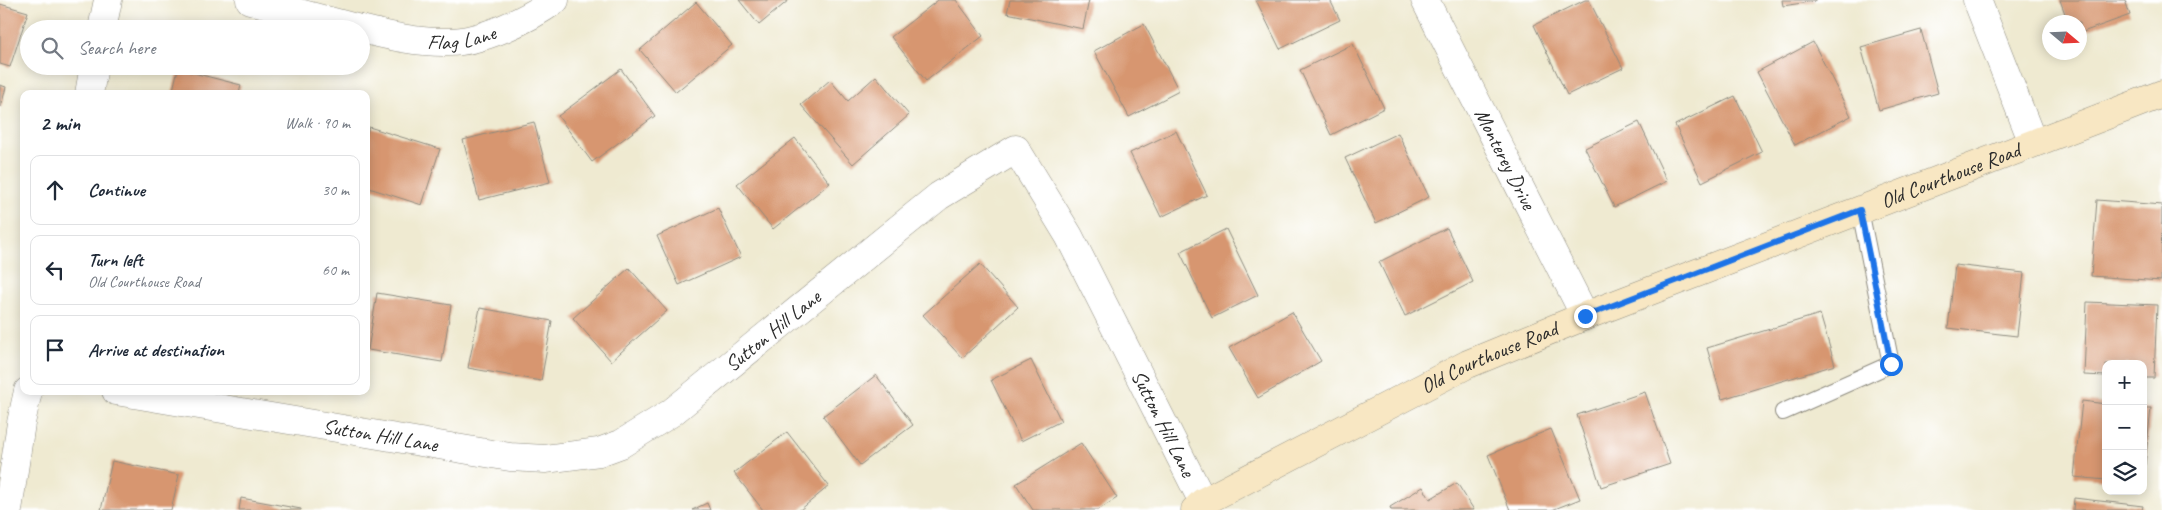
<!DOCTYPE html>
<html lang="en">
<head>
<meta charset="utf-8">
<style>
	body { margin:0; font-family:Caveat,sans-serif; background:#f2f2f3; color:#1f2937 }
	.controls { position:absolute; right:15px; bottom:15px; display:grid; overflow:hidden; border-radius:10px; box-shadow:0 2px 12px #0003 }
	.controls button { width:45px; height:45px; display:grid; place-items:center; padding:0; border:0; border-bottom:1px solid #e0e1e3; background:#fff; color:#1f2937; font:25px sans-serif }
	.compass { position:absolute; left:2042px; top:15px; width:45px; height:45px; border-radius:50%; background:#fff; box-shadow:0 2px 12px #0003; rotate:109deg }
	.stop { position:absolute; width:15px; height:15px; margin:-11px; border:4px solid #1a73e8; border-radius:50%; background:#fff }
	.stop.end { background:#1a73e8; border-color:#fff; box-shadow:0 1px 5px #0008 }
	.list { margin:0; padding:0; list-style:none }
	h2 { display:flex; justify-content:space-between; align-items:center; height:65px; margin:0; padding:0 20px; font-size:21px }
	h2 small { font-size:16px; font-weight:400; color:#747a83 }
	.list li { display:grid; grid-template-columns:32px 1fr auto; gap:15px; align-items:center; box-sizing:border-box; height:70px; margin:0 10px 10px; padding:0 10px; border:1px solid #e0e1e3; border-radius:10px }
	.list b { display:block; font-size:19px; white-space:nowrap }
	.list p { margin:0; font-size:16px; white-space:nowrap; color:#747a83 }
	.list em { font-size:16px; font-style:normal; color:#747a83 }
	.icon { flex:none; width:28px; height:28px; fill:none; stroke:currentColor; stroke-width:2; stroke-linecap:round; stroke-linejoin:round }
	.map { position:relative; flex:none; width:2162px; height:510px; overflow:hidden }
	.search { position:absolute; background:#fff; box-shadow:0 2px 12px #0003; left:20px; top:20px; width:350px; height:55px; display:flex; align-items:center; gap:12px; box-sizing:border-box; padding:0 18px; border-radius:28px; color:#747a83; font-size:19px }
	.panel { position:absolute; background:#fff; box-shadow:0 2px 12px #0003; left:20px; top:90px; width:350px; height:305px; border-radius:10px }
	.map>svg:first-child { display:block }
	.building { fill:#d7966f }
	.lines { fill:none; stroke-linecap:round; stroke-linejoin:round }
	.lane-casing { stroke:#8d8a7e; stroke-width:18 }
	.street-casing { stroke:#8d8a7e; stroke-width:29 }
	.secondary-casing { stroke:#8d8a7e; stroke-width:29 }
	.lane { stroke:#fff; stroke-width:16 }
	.street { stroke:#fff; stroke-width:28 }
	.secondary { stroke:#f8e7c3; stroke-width:28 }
	.route { stroke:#1a73e8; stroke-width:6 }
	.labels { text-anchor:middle; stroke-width:4.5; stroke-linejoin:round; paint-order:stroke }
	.street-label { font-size:21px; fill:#2b2b2b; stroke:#fff }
</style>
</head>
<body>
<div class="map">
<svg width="2162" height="510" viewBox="0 0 2162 510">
	<rect width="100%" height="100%" fill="#fff"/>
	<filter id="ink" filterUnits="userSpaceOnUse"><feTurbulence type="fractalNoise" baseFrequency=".02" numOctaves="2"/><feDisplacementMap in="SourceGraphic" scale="10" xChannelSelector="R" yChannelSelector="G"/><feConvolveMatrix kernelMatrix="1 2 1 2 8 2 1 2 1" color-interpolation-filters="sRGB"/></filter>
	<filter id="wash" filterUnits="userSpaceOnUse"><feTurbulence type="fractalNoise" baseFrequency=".0096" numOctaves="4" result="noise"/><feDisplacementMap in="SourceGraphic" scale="20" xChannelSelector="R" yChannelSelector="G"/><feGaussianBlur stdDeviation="1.12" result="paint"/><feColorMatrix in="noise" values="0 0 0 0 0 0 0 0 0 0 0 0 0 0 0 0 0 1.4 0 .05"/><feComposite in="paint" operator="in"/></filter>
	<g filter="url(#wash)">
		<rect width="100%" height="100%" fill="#efead1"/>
		<g id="blocks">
			<g class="building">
				<path d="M739 0H789L759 25Z"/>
				<path d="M938 0H956L983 36 926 81 891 37Z"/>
				<path d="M1010 0H1089L1083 29 1007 13Z"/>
				<path d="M1256 0H1330L1340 20 1280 49Z"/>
				<path d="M1585 0H1589L1623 68 1567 95 1534 25Z"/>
				<path d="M1782 0H1815V1L1783 6Z"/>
				<path d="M2060 0H2125L2130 15 2080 33V22H2068Z"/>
				<path d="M696 2 732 45 676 92 640 50Z"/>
				<path d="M0 4 28 12 10 67 0 64Z"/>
				<path d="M1144 24 1179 91 1129 117 1094 51Z"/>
				<path d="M1921 30 1938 93 1879 110 1861 47Z"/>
				<path d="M1813 42 1851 116 1795 145 1757 72Z"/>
				<path d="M1353 44 1384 108 1331 135 1300 70Z"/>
				<path d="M178 69 241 85 239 94H172Z"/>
				<path d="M621 69 655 116 592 162 558 116Z"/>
				<path d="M876 76 909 115 853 164 801 105 830 80 848 101Z"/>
				<path d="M0 85 6 87 1 107H0Z"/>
				<path d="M1735 96 1762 152 1702 182 1675 125Z"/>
				<path d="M534 122 550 182 479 200 463 140Z"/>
				<path d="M1639 122 1667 181 1614 207 1585 148Z"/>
				<path d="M369 127 440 149 422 205 366 187V136Z"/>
				<path d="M1176 131 1207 195 1161 217 1130 153Z"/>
				<path d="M1398 133 1429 197 1376 223 1345 158Z"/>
				<path d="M795 138 830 183 773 229 737 184Z"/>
				<path d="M2097 200 2162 205 2161 281 2091 276Z"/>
				<path d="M718 208 741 257 679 285 657 236Z"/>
				<path d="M1447 228 1473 282 1405 316 1379 262Z"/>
				<path d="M1226 229 1258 295 1212 318 1180 252Z"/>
				<path d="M980 264 1018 307 962 358 923 315Z"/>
				<path d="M1955 265 2024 273 2017 336 1948 328Z"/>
				<path d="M629 268 667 311 611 361 573 318Z"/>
				<path d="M377 293 451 305 442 362 368 350Z"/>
				<path d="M2087 302 2157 305 2154 378H2143V364H2106V376L2084 375Z"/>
				<path d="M480 308 552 321 541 381 468 368Z"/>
				<path d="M1292 312 1321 361 1258 398 1229 348Z"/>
				<path d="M1820 314 1835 365 1722 399 1707 348Z"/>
				<path d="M1031 360 1061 421 1021 441 991 380Z"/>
				<path d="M876 375 913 425 860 465 823 416Z"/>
				<path d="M1645 392 1670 464 1601 487 1577 415Z"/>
				<path d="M2082 401 2106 404V480L2074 477Z"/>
				<path d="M2143 408H2151L2145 465H2143Z"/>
				<path d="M1551 429 1580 499 1552 510H1510L1488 455Z"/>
				<path d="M787 432 829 486 800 510H763L734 473Z"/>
				<path d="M1081 443 1117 498 1098 510H1033L1016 484Z"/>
				<path d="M112 461 179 475 171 510H101Z"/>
				<path d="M1457 483 1474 510H1391L1390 507 1423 487 1430 499Z"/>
				<path d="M241 498 301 509V510H239Z"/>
				<path d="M2074 498 2143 506 2142 510H2073Z"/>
				<path d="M707 503 710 510H692Z"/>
			</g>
		</g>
	</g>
	<g filter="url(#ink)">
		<use href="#blocks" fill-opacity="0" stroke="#8d8a7e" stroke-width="1"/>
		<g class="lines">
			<defs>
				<path id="lane" d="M1783 412 1891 364 1860 210"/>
				<g id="street">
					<path d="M250 0 360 29"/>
					<path id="s1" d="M1425 0 1585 316"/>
					<path d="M1977 0 2033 143"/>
					<path d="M102 29 108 0"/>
					<path id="s2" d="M361 29C389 36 419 43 449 42 481 42 529 19 555 0"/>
					<path d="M89 94 94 66"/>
					<path id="s3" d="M116 391 510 457 545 459 599 452 621 444 671 413 939 196 1016 149 1069 236 1203 502"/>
					<path d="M8 510 21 423 28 391"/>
				</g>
				<g id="secondary">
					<path id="s4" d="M1195 510 1203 502 1468 364 1585 316 2162 94"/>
				</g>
			</defs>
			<use href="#lane" class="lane-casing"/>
			<use href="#street" class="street-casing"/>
			<use href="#secondary" class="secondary-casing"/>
			<use href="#lane" class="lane"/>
			<use href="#street" class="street"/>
			<use href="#secondary" class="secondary"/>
		</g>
	</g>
	<g class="lines" filter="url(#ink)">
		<path class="route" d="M1585 316 1860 210 1891 364"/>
	</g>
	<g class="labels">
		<g class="street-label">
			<text dy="7" stroke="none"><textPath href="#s2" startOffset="102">Flag Lane</textPath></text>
			<text dy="7" stroke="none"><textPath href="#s1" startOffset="178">Monterey Drive</textPath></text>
			<text dy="7" stroke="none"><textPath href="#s4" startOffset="828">Old Courthouse Road</textPath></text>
			<text dy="7" stroke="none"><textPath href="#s3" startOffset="702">Sutton Hill Lane</textPath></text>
			<text dy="7" stroke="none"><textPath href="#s4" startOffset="332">Old Courthouse Road</textPath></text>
			<text dy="7" stroke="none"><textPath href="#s3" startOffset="1318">Sutton Hill Lane</textPath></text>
			<text dy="7" stroke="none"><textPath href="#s3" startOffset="268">Sutton Hill Lane</textPath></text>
		</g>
	</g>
</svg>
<div class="controls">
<button>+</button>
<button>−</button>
<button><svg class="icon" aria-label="layers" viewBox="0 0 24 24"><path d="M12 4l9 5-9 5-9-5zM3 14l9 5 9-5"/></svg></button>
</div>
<svg class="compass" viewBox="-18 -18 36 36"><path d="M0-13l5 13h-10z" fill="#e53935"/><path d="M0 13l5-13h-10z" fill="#747a83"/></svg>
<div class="stop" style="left:1891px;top:364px"></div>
<div class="stop end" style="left:1585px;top:316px"></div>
<div class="search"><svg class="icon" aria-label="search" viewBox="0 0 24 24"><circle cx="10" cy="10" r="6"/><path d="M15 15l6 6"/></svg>Search here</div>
<section class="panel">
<h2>2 min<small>Walk · 90 m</small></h2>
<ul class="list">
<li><svg class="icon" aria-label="ahead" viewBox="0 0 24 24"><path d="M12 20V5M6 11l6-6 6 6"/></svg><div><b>Continue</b></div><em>30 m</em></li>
<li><svg class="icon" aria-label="left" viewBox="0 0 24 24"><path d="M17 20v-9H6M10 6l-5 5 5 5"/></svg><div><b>Turn left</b><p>Old Courthouse Road</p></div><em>60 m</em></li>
<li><svg class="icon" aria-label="arrive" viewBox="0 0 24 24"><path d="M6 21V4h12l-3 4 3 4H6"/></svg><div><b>Arrive at destination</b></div></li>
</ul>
</section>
</div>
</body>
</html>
